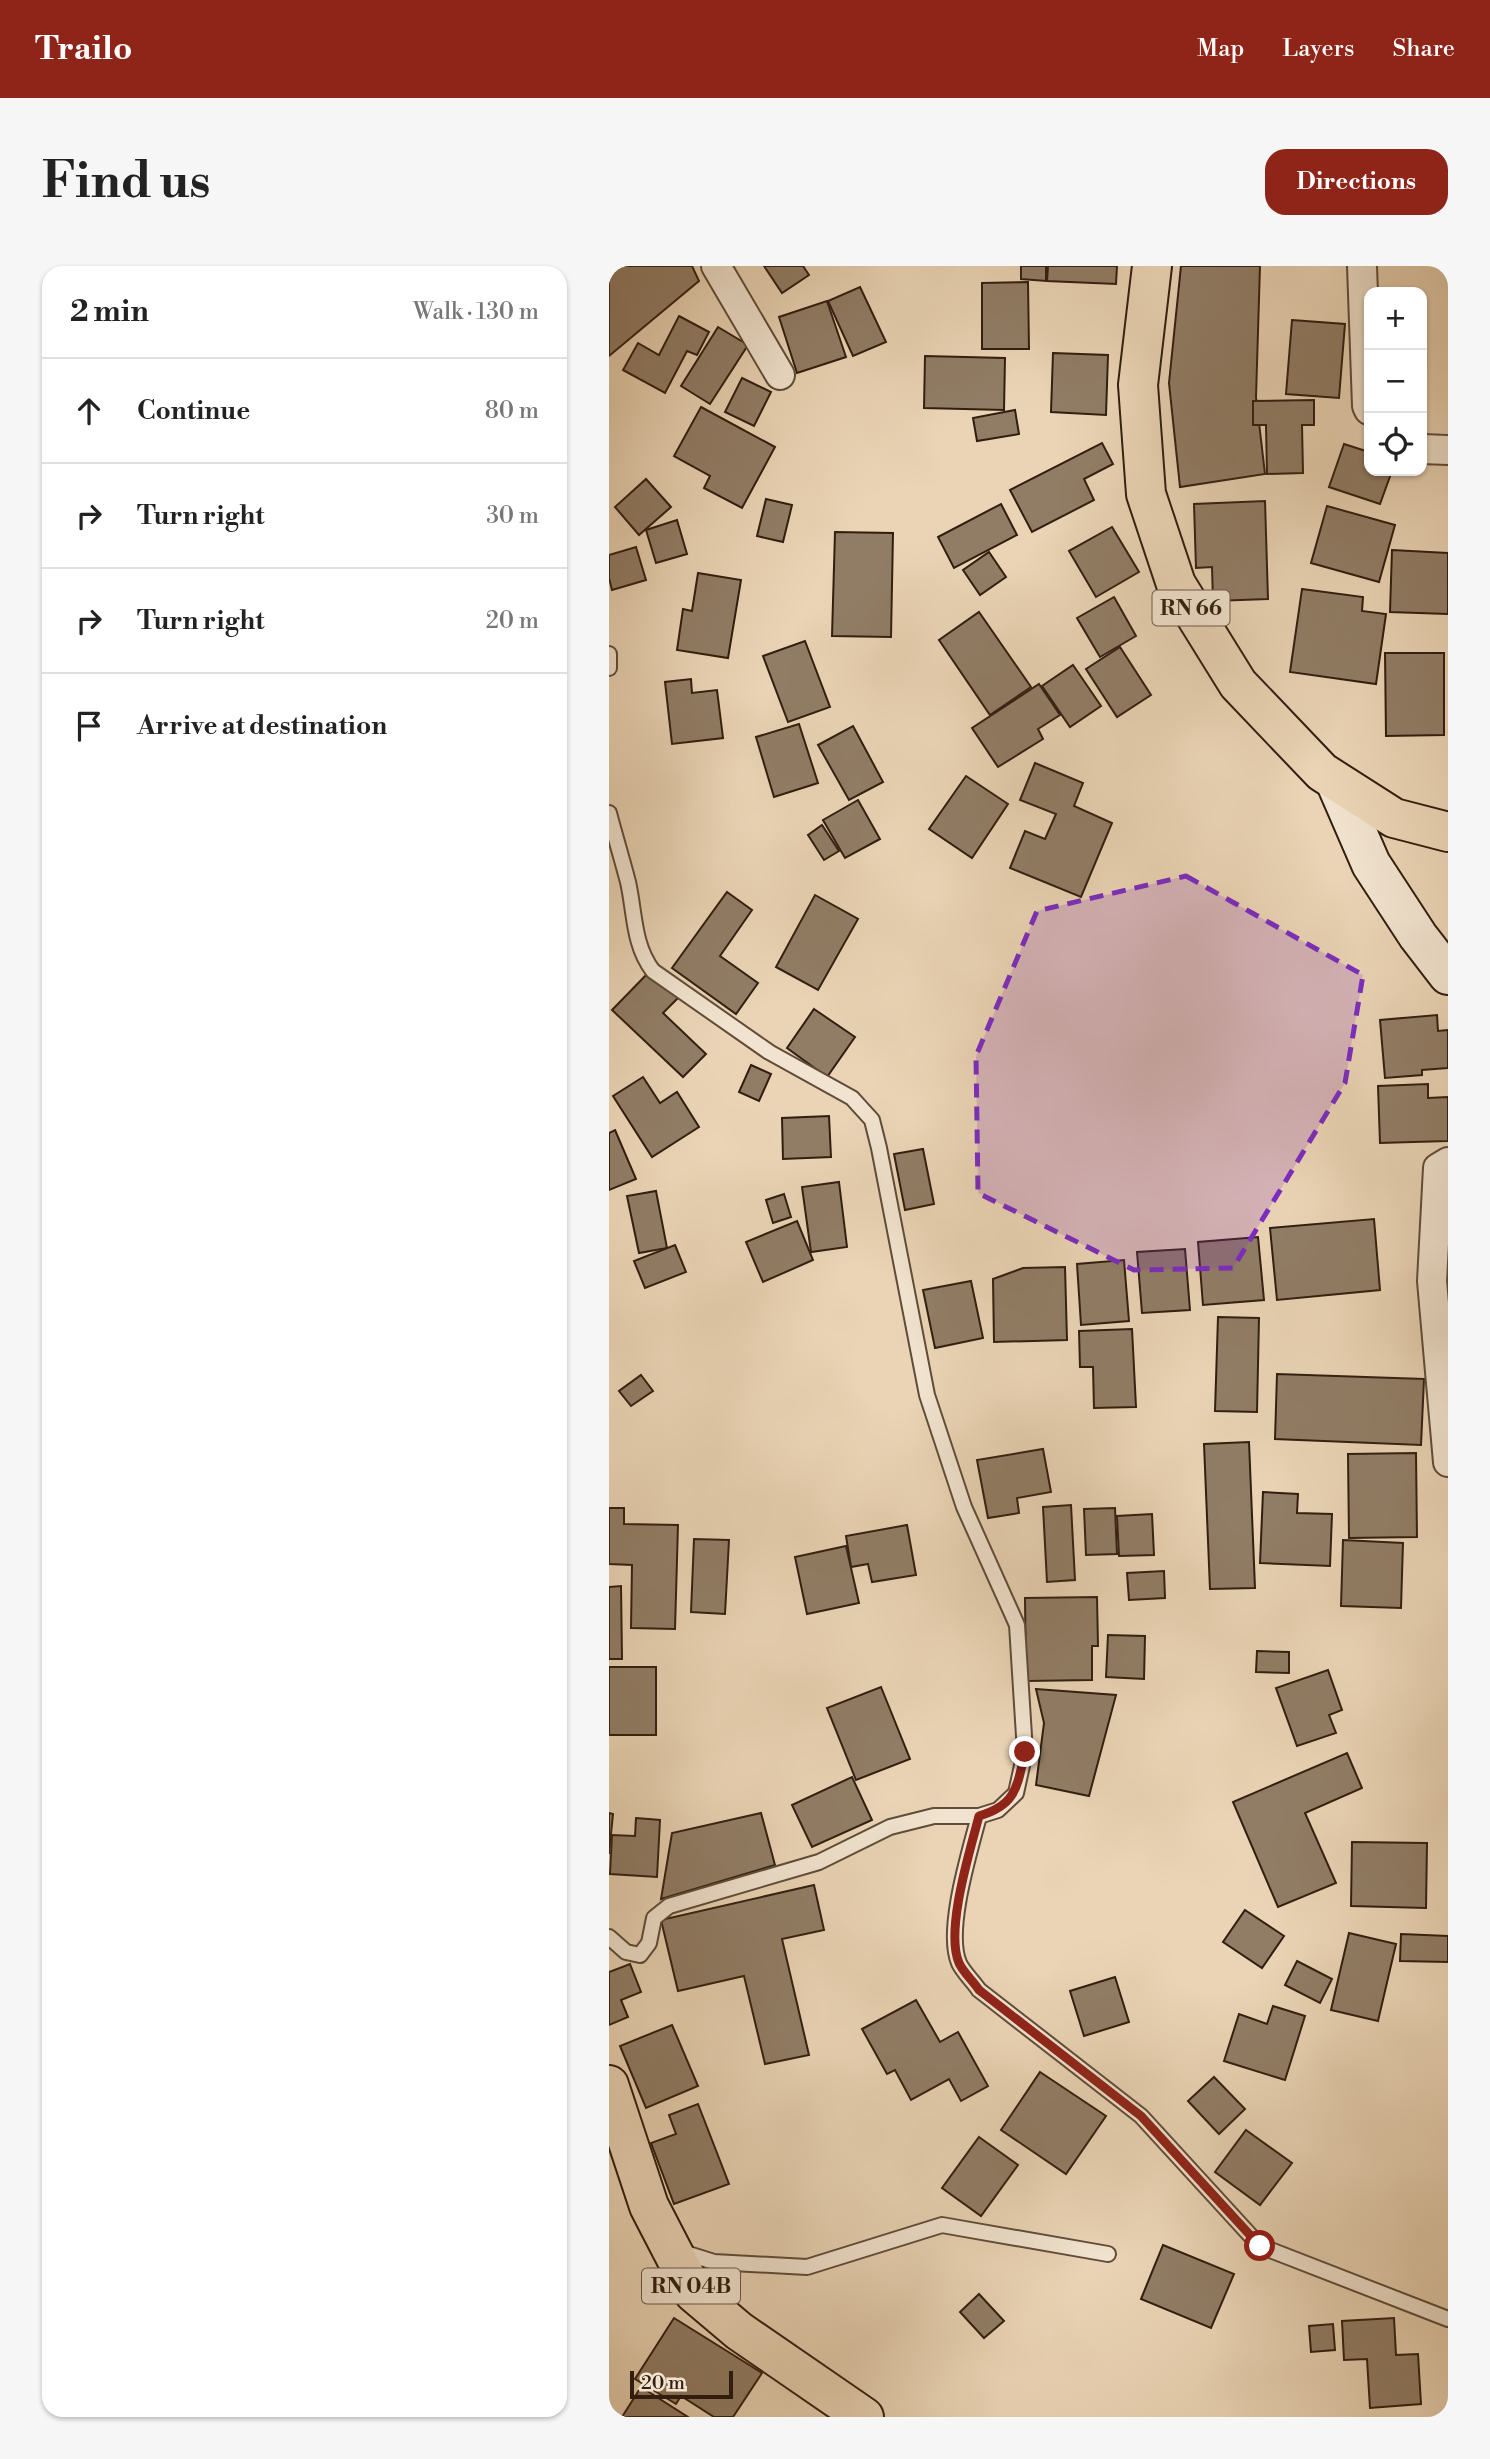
<!DOCTYPE html>
<html lang="en">
<head>
<meta charset="utf-8">
<style>
	body { margin:0; font-family:"Libre Bodoni",serif; background:#f6f6f6; color:#222 }
	.controls { position:absolute; right:21px; top:21px; display:grid; overflow:hidden; border-radius:14px; box-shadow:0 2px 5px #0004 }
	.controls button { width:63px; height:63px; display:grid; place-items:center; padding:0; border:0; border-bottom:2px solid #e0e0e0; background:#fff; color:#222; font:35px sans-serif }
	.scale { position:absolute; left:21px; bottom:18px; width:103px; box-sizing:border-box; padding-left:7px; border:4px solid #311e10; border-top:0; font-size:19px; line-height:24px; white-space:nowrap; color:#311e10; -webkit-text-stroke:5px #f1e3cf; paint-order:stroke }
	.stop { position:absolute; width:21px; height:21px; margin:-16px; border:5px solid #8f2418; border-radius:50%; background:#fff }
	.stop.end { background:#8f2418; border-color:#fff; box-shadow:0 2px 7px #0008 }
	.list { margin:0; padding:0; list-style:none }
	h2 { display:flex; justify-content:space-between; align-items:center; height:91px; margin:0; padding:0 28px; font-size:30px }
	h2 small { font-size:23px; font-weight:400; color:#767676 }
	.list li { display:grid; grid-template-columns:46px 1fr auto; gap:21px; align-items:center; box-sizing:border-box; height:105px; padding:0 28px; border-top:2px solid #e0e0e0 }
	.list b { display:block; font-size:26px; white-space:nowrap }
	.list em { font-size:23px; font-style:normal; color:#767676 }
	.icon { flex:none; width:38px; height:38px; fill:none; stroke:currentColor; stroke-width:2; stroke-linecap:round; stroke-linejoin:round }
	.map { position:relative; flex:none; width:839px; height:2151px; overflow:hidden; border-radius:21px }
	header { display:flex; align-items:center; gap:42px; box-sizing:border-box; height:98px; padding:0 35px; background:#8f2418; color:#fff }
	header strong { font-size:33px }
	nav { display:flex; gap:38px; margin-inline-start:auto; font-size:24px }
	.intro { display:flex; align-items:center; justify-content:space-between; box-sizing:border-box; height:168px; padding:0 42px }
	h1 { margin:0; font-size:49px }
	.button { padding:18px 32px; border-radius:21px; background:#8f2418; color:#fff; font-size:24px; font-weight:700 }
	main { display:flex; gap:42px; padding:0 42px }
	aside { flex:1; background:#fff; border-radius:21px; box-shadow:0 2px 5px #0004 }
	.map>svg:first-child { display:block }
	.building { fill:#917d66; stroke:#311e10; stroke-width:2 }
	.lines { fill:none; stroke-linecap:round; stroke-linejoin:round }
	.lane-casing { stroke:#5f4c39; stroke-width:18 }
	.street-casing { stroke:#5f4c39; stroke-width:32 }
	.secondary-casing { stroke:#311e10; stroke-width:42 }
	.primary-casing { stroke:#311e10; stroke-width:42 }
	.lane { stroke:#f1e3cf; stroke-width:14 }
	.street { stroke:#f1e3cf; stroke-width:28 }
	.secondary { stroke:#f1e3cf; stroke-width:38 }
	.primary { stroke:#ead4b5; stroke-width:38 }
	.route { stroke:#8f2418; stroke-width:9 }
	.marked { fill:#7b2cbf; fill-opacity:0.2; stroke:#7b2cbf; stroke-width:5; stroke-dasharray:14 9; stroke-linejoin:round }
	.labels { text-anchor:middle; stroke-width:5; stroke-linejoin:round; paint-order:stroke }
	.shield { fill:#f1e3cf; stroke:#6b5949; stroke-width:2 }
	.shield-label { font-size:21px; font-weight:bold; fill:#311e10 }
</style>
</head>
<body>
<header>
<strong>Trailo</strong>
<nav><a>Map</a><a>Layers</a><a>Share</a></nav>
</header>
<div class="intro"><h1>Find us</h1><a class="button">Directions</a></div>
<main>
<aside>
<h2>2 min<small>Walk · 130 m</small></h2>
<ul class="list">
<li><svg class="icon" aria-label="ahead" viewBox="0 0 24 24"><path d="M12 20V5M6 11l6-6 6 6"/></svg><div><b>Continue</b></div><em>80 m</em></li>
<li><svg class="icon" aria-label="right" viewBox="0 0 24 24"><path d="M7 20v-9h11M14 6l5 5-5 5"/></svg><div><b>Turn right</b></div><em>30 m</em></li>
<li><svg class="icon" aria-label="right" viewBox="0 0 24 24"><path d="M7 20v-9h11M14 6l5 5-5 5"/></svg><div><b>Turn right</b></div><em>20 m</em></li>
<li><svg class="icon" aria-label="arrive" viewBox="0 0 24 24"><path d="M6 21V4h12l-3 4 3 4H6"/></svg><div><b>Arrive at destination</b></div></li>
</ul>
</aside>
<div class="map">
<svg width="839" height="2151" viewBox="0 0 839 2151">
	<rect width="100%" height="100%" fill="#ead4b5"/>
	<filter id="stains"><feTurbulence type="fractalNoise" baseFrequency=".00286" numOctaves="4"/><feColorMatrix values="0 0 0 0 .2 0 0 0 0 .09 0 0 0 0 .02 0 0 0 .5 -.17"/></filter>
	<radialGradient id="worn" r=".72"><stop offset=".6" stop-color="#630" stop-opacity="0"/><stop offset="1" stop-color="#630" stop-opacity=".3"/></radialGradient>
	<g class="building">
		<path d="M0 0H83L90 15 0 90Z"/>
		<path d="M155 0H194L200 9 173 27Z"/>
		<path d="M412 0H437V15L412 13Z"/>
		<path d="M439 0H508L507 18 438 15Z"/>
		<path d="M572 0H651L647 131 656 208 571 221 560 117Z"/>
		<path d="M419 16 420 83H373V17Z"/>
		<path d="M251 21 277 76 244 90 219 35Z"/>
		<path d="M218 35 237 91 188 107 170 51Z"/>
		<path d="M70 50 100 66 88 89 78 85 56 127 14 104 29 77 50 89Z"/>
		<path d="M683 54 736 58 730 132 677 128Z"/>
		<path d="M109 61 139 79 101 138 72 120Z"/>
		<path d="M444 87 499 89 497 149 442 146Z"/>
		<path d="M316 90 396 92 395 144 315 142Z"/>
		<path d="M133 112 162 126 145 160 116 146Z"/>
		<path d="M705 134V159H693L694 207 658 208 657 159H644V135Z"/>
		<path d="M92 141 166 181 133 242 95 222 101 210 65 190Z"/>
		<path d="M406 144 410 168 368 175 364 152Z"/>
		<path d="M493 177 504 198 475 213 485 234 423 266 401 224Z"/>
		<path d="M735 178 760 186V205H783L771 238 720 221Z"/>
		<path d="M37 213 62 241 30 269 6 241Z"/>
		<path d="M157 233 183 239 174 276 148 270Z"/>
		<path d="M656 235 659 333 604 335 603 301 587 302 585 238Z"/>
		<path d="M392 238 408 269 345 302 329 271Z"/>
		<path d="M718 240 786 259 770 316 702 297Z"/>
		<path d="M68 254 78 288 47 297 37 264Z"/>
		<path d="M503 261 530 306 487 331 460 285Z"/>
		<path d="M226 266 284 267 282 371 223 370Z"/>
		<path d="M27 281 37 314 3 324 0 312V289Z"/>
		<path d="M783 284 839 287V348L781 346Z"/>
		<path d="M380 286 397 311 371 329 354 304Z"/>
		<path d="M89 307 132 314 119 392 68 384 74 343 83 345Z"/>
		<path d="M693 323 754 331 753 345 777 348 767 418 681 406Z"/>
		<path d="M505 331 527 370 491 391 468 352Z"/>
		<path d="M370 346 422 421 381 449 330 374Z"/>
		<path d="M196 375 221 441 179 456 154 390Z"/>
		<path d="M511 381 542 429 508 451 477 403Z"/>
		<path d="M776 387H835V469L777 470Z"/>
		<path d="M464 399 492 440 461 461 433 420Z"/>
		<path d="M82 413 83 427 108 424 114 472 63 478 56 416Z"/>
		<path d="M430 418 451 449 429 463 434 473 389 501 363 462Z"/>
		<path d="M190 458 209 517 165 531 147 471Z"/>
		<path d="M244 460 274 516 240 534 209 479Z"/>
		<path d="M426 497 474 517 465 540 503 557 472 631 401 602 416 565 436 573 447 548 411 534Z"/>
		<path d="M357 510 399 538 363 592 320 563Z"/>
		<path d="M249 534 271 573 236 592 214 554Z"/>
		<path d="M213 559 230 585 215 594 199 569Z"/>
		<path d="M118 626 143 644 111 690 149 717 127 748 63 702Z"/>
		<path d="M206 629 249 653 209 724 167 701Z"/>
		<path d="M41 705 69 732 54 747 97 788 74 811 3 744Z"/>
		<path d="M205 743 246 771 218 811 178 782Z"/>
		<path d="M828 749 829 765 839 764V802L813 804V809L776 812 771 754Z"/>
		<path d="M142 799 162 808 150 835 130 826Z"/>
		<path d="M34 811 51 837 68 826 90 861 43 891 4 830Z"/>
		<path d="M819 818V832L839 831V875L771 877 769 820Z"/>
		<path d="M220 850 222 891 174 893 173 852Z"/>
		<path d="M6 864 27 913 0 924V867Z"/>
		<path d="M314 883 325 938 296 944 285 888Z"/>
		<path d="M230 916 238 981 202 986 193 921Z"/>
		<path d="M47 925 58 982 30 987 18 930Z"/>
		<path d="M175 928 182 951 164 957 157 934Z"/>
		<path d="M765 953 771 1024 668 1034 661 962Z"/>
		<path d="M188 955 204 994 154 1016 137 976Z"/>
		<path d="M649 971 655 1034 594 1039 589 976Z"/>
		<path d="M66 979 77 1006 36 1022 25 995Z"/>
		<path d="M576 983 581 1044 533 1047 528 986Z"/>
		<path d="M515 994 520 1055 472 1059 468 998Z"/>
		<path d="M456 1001 458 1074 385 1076 384 1013 414 1002Z"/>
		<path d="M362 1015 374 1072 326 1082 314 1024Z"/>
		<path d="M609 1051 650 1052 648 1146 606 1145Z"/>
		<path d="M523 1063 527 1141 485 1142 484 1101H471L470 1065Z"/>
		<path d="M668 1108 815 1113 812 1179 666 1173Z"/>
		<path d="M32 1109 44 1125 22 1140 10 1125Z"/>
		<path d="M640 1176 646 1322 601 1323 595 1178Z"/>
		<path d="M434 1183 442 1226 408 1232 410 1247 379 1252 368 1194Z"/>
		<path d="M807 1187 808 1271 740 1272 739 1188Z"/>
		<path d="M654 1226 689 1228 688 1247 723 1248 721 1300 651 1297Z"/>
		<path d="M462 1239 466 1314 438 1316 434 1241Z"/>
		<path d="M0 1242H15V1258L69 1259 66 1363 22 1362 23 1299 0 1298Z"/>
		<path d="M506 1242 508 1288 477 1289 475 1243Z"/>
		<path d="M543 1248 545 1289 510 1290 508 1250Z"/>
		<path d="M298 1259 307 1309 263 1316 259 1298 242 1301 237 1270Z"/>
		<path d="M85 1273 120 1274 116 1348 82 1346Z"/>
		<path d="M734 1274 794 1277 792 1342 732 1340Z"/>
		<path d="M237 1280 250 1337 198 1348 186 1291Z"/>
		<path d="M555 1305 556 1332 520 1334 518 1307Z"/>
		<path d="M12 1320 13 1393H0V1321Z"/>
		<path d="M488 1331 489 1380H483V1414L417 1415 416 1332Z"/>
		<path d="M499 1369 536 1370 535 1413 497 1411Z"/>
		<path d="M648 1385 680 1386V1407L647 1406Z"/>
		<rect x="0" y="1401" width="47" height="68"/>
		<path d="M719 1404 733 1444 720 1449 727 1467 688 1480 667 1422Z"/>
		<path d="M272 1421 301 1493 247 1514 218 1442Z"/>
		<path d="M427 1423 507 1429 480 1530 427 1519 435 1457Z"/>
		<path d="M738 1487 753 1522 696 1547 727 1617 669 1641 624 1536Z"/>
		<path d="M243 1511 263 1554 203 1581 183 1539Z"/>
		<path d="M0 1547 4 1548 0 1588Z"/>
		<path d="M152 1547 166 1599 52 1633 63 1567Z"/>
		<path d="M27 1552 51 1554 48 1611 1 1608 3 1569 26 1570Z"/>
		<path d="M743 1576 818 1577 817 1642 742 1640Z"/>
		<path d="M205 1619 215 1664 173 1673 200 1789 156 1798 135 1710 69 1725 52 1654Z"/>
		<path d="M636 1644 675 1670 653 1702 614 1676Z"/>
		<path d="M740 1667 787 1678 769 1755 722 1744Z"/>
		<path d="M792 1668 839 1670V1696L791 1695Z"/>
		<path d="M688 1695 723 1713 711 1737 676 1719Z"/>
		<path d="M21 1698 32 1726 12 1734 19 1751 0 1759V1706Z"/>
		<path d="M506 1711 520 1756 475 1770 461 1725Z"/>
		<path d="M307 1734 331 1776 349 1766 379 1820 352 1835 340 1813 302 1834 286 1804 278 1808 253 1763Z"/>
		<path d="M664 1740 696 1750 676 1814 615 1795 630 1748 658 1758Z"/>
		<path d="M63 1759 89 1820 37 1842 11 1780Z"/>
		<path d="M431 1806 497 1850 457 1908 392 1864Z"/>
		<path d="M605 1811 636 1843 610 1868 579 1835Z"/>
		<path d="M89 1838 120 1918 65 1938 42 1877 67 1868 60 1849Z"/>
		<path d="M637 1864 683 1897 651 1939 606 1906Z"/>
		<path d="M370 1871 409 1899 372 1950 333 1922Z"/>
		<path d="M554 1979 625 2008 602 2062 532 2033Z"/>
		<path d="M370 2028 395 2055 375 2072 351 2046Z"/>
		<path d="M65 2052 153 2107 124 2151H105L72 2130 67 2138 26 2113Z"/>
		<path d="M785 2052 787 2089 809 2088 812 2138 761 2142 758 2093 735 2094 733 2055Z"/>
		<path d="M724 2058 726 2084 702 2086 700 2060Z"/>
		<path d="M32 2121 79 2151H13Z"/>
	</g>
	<g class="lines">
		<defs>
			<g id="lane">
				<path d="M0 388V402"/>
				<path d="M0 547C6 570 13 593 19 616 26 647 24 679 44 705L160 786 243 832 263 854 270 882 318 1129 355 1241 408 1359 416 1486 407 1527 389 1544 370 1550H325L281 1561 210 1596 60 1640 45 1652 40 1677 31 1689 17 1686 0 1671"/>
				<path d="M370 1550C361 1585 336 1664 350 1697 354 1706 364 1715 370 1724L532 1850 651 1980 839 2053"/>
				<path d="M70 1985 105 1996 198 2001 333 1959 499 1988"/>
			</g>
			<g id="street">
				<path d="M107 0 171 109"/>
				<path d="M753 0 758 140 760 144"/>
				<path d="M813 183 839 184"/>
				<path d="M839 896 829 902 823 1015 839 1196"/>
			</g>
			<path id="secondary" d="M726 515 762 598 809 670 839 709"/>
			<g id="primary">
				<path d="M543 0 529 119 537 228 567 318 629 418 713 506 785 552 839 566"/>
				<path d="M0 1819 40 1940 85 2027 130 2065 255 2151"/>
			</g>
		</defs>
		<use href="#lane" class="lane-casing"/>
		<use href="#street" class="street-casing"/>
		<use href="#secondary" class="secondary-casing"/>
		<use href="#primary" class="primary-casing"/>
		<use href="#lane" class="lane"/>
		<use href="#street" class="street"/>
		<use href="#secondary" class="secondary"/>
		<use href="#primary" class="primary"/>
	</g>
	<g class="lines">
		<path class="route" d="M416 1486C408 1520 408 1539 370 1550 361 1585 336 1664 350 1697 354 1706 364 1715 370 1724L532 1850 651 1980"/>
	</g>
	<path class="marked" d="M577 610 754 709 736 817 624 1002 525 1004 369 927 367 790 428 645Z"/>
	<g class="labels">
		<g class="shield">
			<rect x="543.5" y="324.5" width="77" height="35" rx="5"/>
			<rect x="33" y="2002.5" width="98" height="35" rx="5"/>
		</g>
		<g class="shield-label">
			<text x="582" y="349">RN 66</text>
			<text x="82" y="2027">RN 04B</text>
		</g>
	</g>
	<rect width="100%" height="100%" filter="url(#stains)"/>
	<rect width="100%" height="100%" fill="url(#worn)"/>
</svg>
<div class="controls">
<button>+</button>
<button>−</button>
<button><svg class="icon" aria-label="locate" viewBox="0 0 24 24"><circle cx="12" cy="12" r="6"/><path d="M12 2v4M12 18v4M2 12h4M18 12h4"/></svg></button>
</div>
<div class="scale">20 m</div>
<div class="stop" style="left:651px;top:1980px"></div>
<div class="stop end" style="left:416px;top:1486px"></div>
</div>
</main>
</body>
</html>
